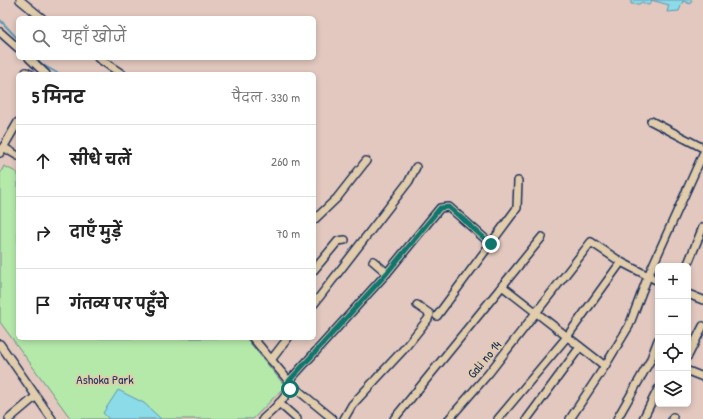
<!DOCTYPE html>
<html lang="hi">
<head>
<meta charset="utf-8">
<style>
	body { margin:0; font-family:"Patrick Hand","Playpen Sans Deva",sans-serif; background:#f6f6f6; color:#222 }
	.controls { position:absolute; right:12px; bottom:12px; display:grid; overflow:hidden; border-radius:6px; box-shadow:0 2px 6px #0003 }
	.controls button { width:36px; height:36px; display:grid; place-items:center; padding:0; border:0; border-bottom:1px solid #e0e0e0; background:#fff; color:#222; font:20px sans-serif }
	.stop { position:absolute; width:12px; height:12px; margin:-9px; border:3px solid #0f766e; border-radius:50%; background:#fff }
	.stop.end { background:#0f766e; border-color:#fff; box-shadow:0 1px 4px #0008 }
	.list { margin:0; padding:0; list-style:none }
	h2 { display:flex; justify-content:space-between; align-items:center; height:52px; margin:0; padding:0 16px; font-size:17px }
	h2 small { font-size:13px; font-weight:400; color:#767676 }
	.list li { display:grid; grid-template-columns:26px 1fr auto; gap:12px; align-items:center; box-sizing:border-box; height:72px; padding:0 16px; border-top:1px solid #e0e0e0 }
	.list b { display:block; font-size:15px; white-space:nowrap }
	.list em { font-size:13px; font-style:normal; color:#767676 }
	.icon { flex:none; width:22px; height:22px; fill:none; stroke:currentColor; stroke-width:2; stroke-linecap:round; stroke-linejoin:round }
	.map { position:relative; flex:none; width:703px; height:419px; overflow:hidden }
	.search { position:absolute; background:#fff; box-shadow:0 2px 6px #0003; left:16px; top:16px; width:300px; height:44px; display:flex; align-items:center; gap:10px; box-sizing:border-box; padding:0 14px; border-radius:6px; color:#767676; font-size:15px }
	.panel { position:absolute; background:#fff; box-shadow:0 2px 6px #0003; left:16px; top:72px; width:300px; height:268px; border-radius:6px }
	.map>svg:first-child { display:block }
	.green { fill:#b4e9aa; stroke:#688c84 }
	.water { fill:#8bdbe8; stroke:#5e96b1 }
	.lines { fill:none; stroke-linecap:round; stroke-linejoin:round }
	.stream { stroke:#5e96b1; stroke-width:2 }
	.minor-casing { stroke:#1b2f5e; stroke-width:10 }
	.minor { stroke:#e1ccab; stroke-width:7 }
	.route { stroke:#0f766e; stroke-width:5 }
	.labels { text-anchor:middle; stroke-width:3.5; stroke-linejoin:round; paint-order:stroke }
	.street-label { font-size:13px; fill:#1b2f5e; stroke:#e1ccab }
	.park-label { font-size:13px; fill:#233862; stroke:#e1ccab }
</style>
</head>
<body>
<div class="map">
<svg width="703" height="419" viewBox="0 0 703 419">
	<rect width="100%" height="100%" fill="#e2c8be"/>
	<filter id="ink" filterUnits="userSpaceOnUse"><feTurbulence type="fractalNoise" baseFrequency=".025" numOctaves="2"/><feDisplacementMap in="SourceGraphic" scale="8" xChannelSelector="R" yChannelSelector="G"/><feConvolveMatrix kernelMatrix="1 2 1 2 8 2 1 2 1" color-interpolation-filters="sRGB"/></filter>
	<g filter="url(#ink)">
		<path class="green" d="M4 166 18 173V338H246L285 386 253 419H71L0 322V174Z"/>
		<g class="water">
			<path d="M631 0H692L690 4 683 1 679 11 667 12 669 5 651 0V4L648 5 642 2 639 4H631Z"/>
			<path d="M118 390 144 403 161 419H109L103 413Z"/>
		</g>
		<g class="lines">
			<g class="stream">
				<path d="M0 20 18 39"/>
				<path d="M36 58 43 65 59 74"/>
			</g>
			<defs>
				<g id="minor">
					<path d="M20 0 42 18"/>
					<path d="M0 32 18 48"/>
					<path d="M29 58 46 74"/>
					<path d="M98 58 122 74"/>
					<path d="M26 72 30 74"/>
					<path d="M651 121 703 148"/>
					<path d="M3 147 18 156"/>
					<path d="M0 153 18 122"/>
					<path d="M314 220 337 198 366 161"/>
					<path d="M373 261 387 273"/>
					<path d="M687 266 703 227"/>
					<path d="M314 270 338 241 345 240"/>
					<path d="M502 286 605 366"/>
					<path d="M688 294 703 300"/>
					<path d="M314 304 409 181 416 167"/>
					<path d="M437 316 517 208 518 181"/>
					<path d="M253 338 287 379C296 392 272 410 263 419"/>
					<path d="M0 344 52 419"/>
					<path d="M688 356 703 326"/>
					<path d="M271 360 288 338"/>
					<path d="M688 371 703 377"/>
					<path d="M289 381 387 273 440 208 449 207 491 244"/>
					<path d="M289 383 333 419"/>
					<path d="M279 403 297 419"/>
					<path d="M9 419 35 397"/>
					<path d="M344 419 352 405 404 349 428 319 430 314 417 305"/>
					<path d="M394 419 542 237"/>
					<path d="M449 419 489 373 591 242 621 262 658 281"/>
					<path d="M498 419 566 338 621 262"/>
					<path d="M527 419 580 347"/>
					<path d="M570 419 605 366 629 326 648 276 703 154"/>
					<path d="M617 419 650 361 658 340"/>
					<path d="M643 419 658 389"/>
					<path d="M672 419 673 417"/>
				</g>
			</defs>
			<use href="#minor" class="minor-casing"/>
			<use href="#minor" class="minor"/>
		</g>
	</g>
	<g class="lines" filter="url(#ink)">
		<path class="route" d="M290 389 289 381 387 273 440 208 449 207 491 244"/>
	</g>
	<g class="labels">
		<g class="street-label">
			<text transform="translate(484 359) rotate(-50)" y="5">Gali no 14</text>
		</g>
		<g class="park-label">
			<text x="105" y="384">Ashoka Park</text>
		</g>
	</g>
</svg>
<div class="controls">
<button>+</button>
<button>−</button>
<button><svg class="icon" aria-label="locate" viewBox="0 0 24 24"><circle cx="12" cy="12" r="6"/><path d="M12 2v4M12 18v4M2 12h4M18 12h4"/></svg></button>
<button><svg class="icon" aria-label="layers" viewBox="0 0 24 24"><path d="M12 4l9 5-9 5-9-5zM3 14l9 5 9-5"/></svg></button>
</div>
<div class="stop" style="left:290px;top:389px"></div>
<div class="stop end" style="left:491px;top:244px"></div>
<div class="search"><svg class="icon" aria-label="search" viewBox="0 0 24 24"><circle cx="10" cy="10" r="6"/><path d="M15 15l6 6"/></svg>यहाँ खोजें</div>
<section class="panel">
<h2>5 मिनट<small>पैदल · 330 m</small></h2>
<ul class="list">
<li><svg class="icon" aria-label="ahead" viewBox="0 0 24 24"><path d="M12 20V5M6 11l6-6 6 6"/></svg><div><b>सीधे चलें</b></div><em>260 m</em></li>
<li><svg class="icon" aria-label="right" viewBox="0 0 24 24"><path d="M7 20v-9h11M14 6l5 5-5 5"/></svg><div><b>दाएँ मुड़ें</b></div><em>70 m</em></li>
<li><svg class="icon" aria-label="arrive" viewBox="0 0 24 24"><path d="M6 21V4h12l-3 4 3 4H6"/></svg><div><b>गंतव्य पर पहुँचे</b></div></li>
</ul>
</section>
</div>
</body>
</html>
